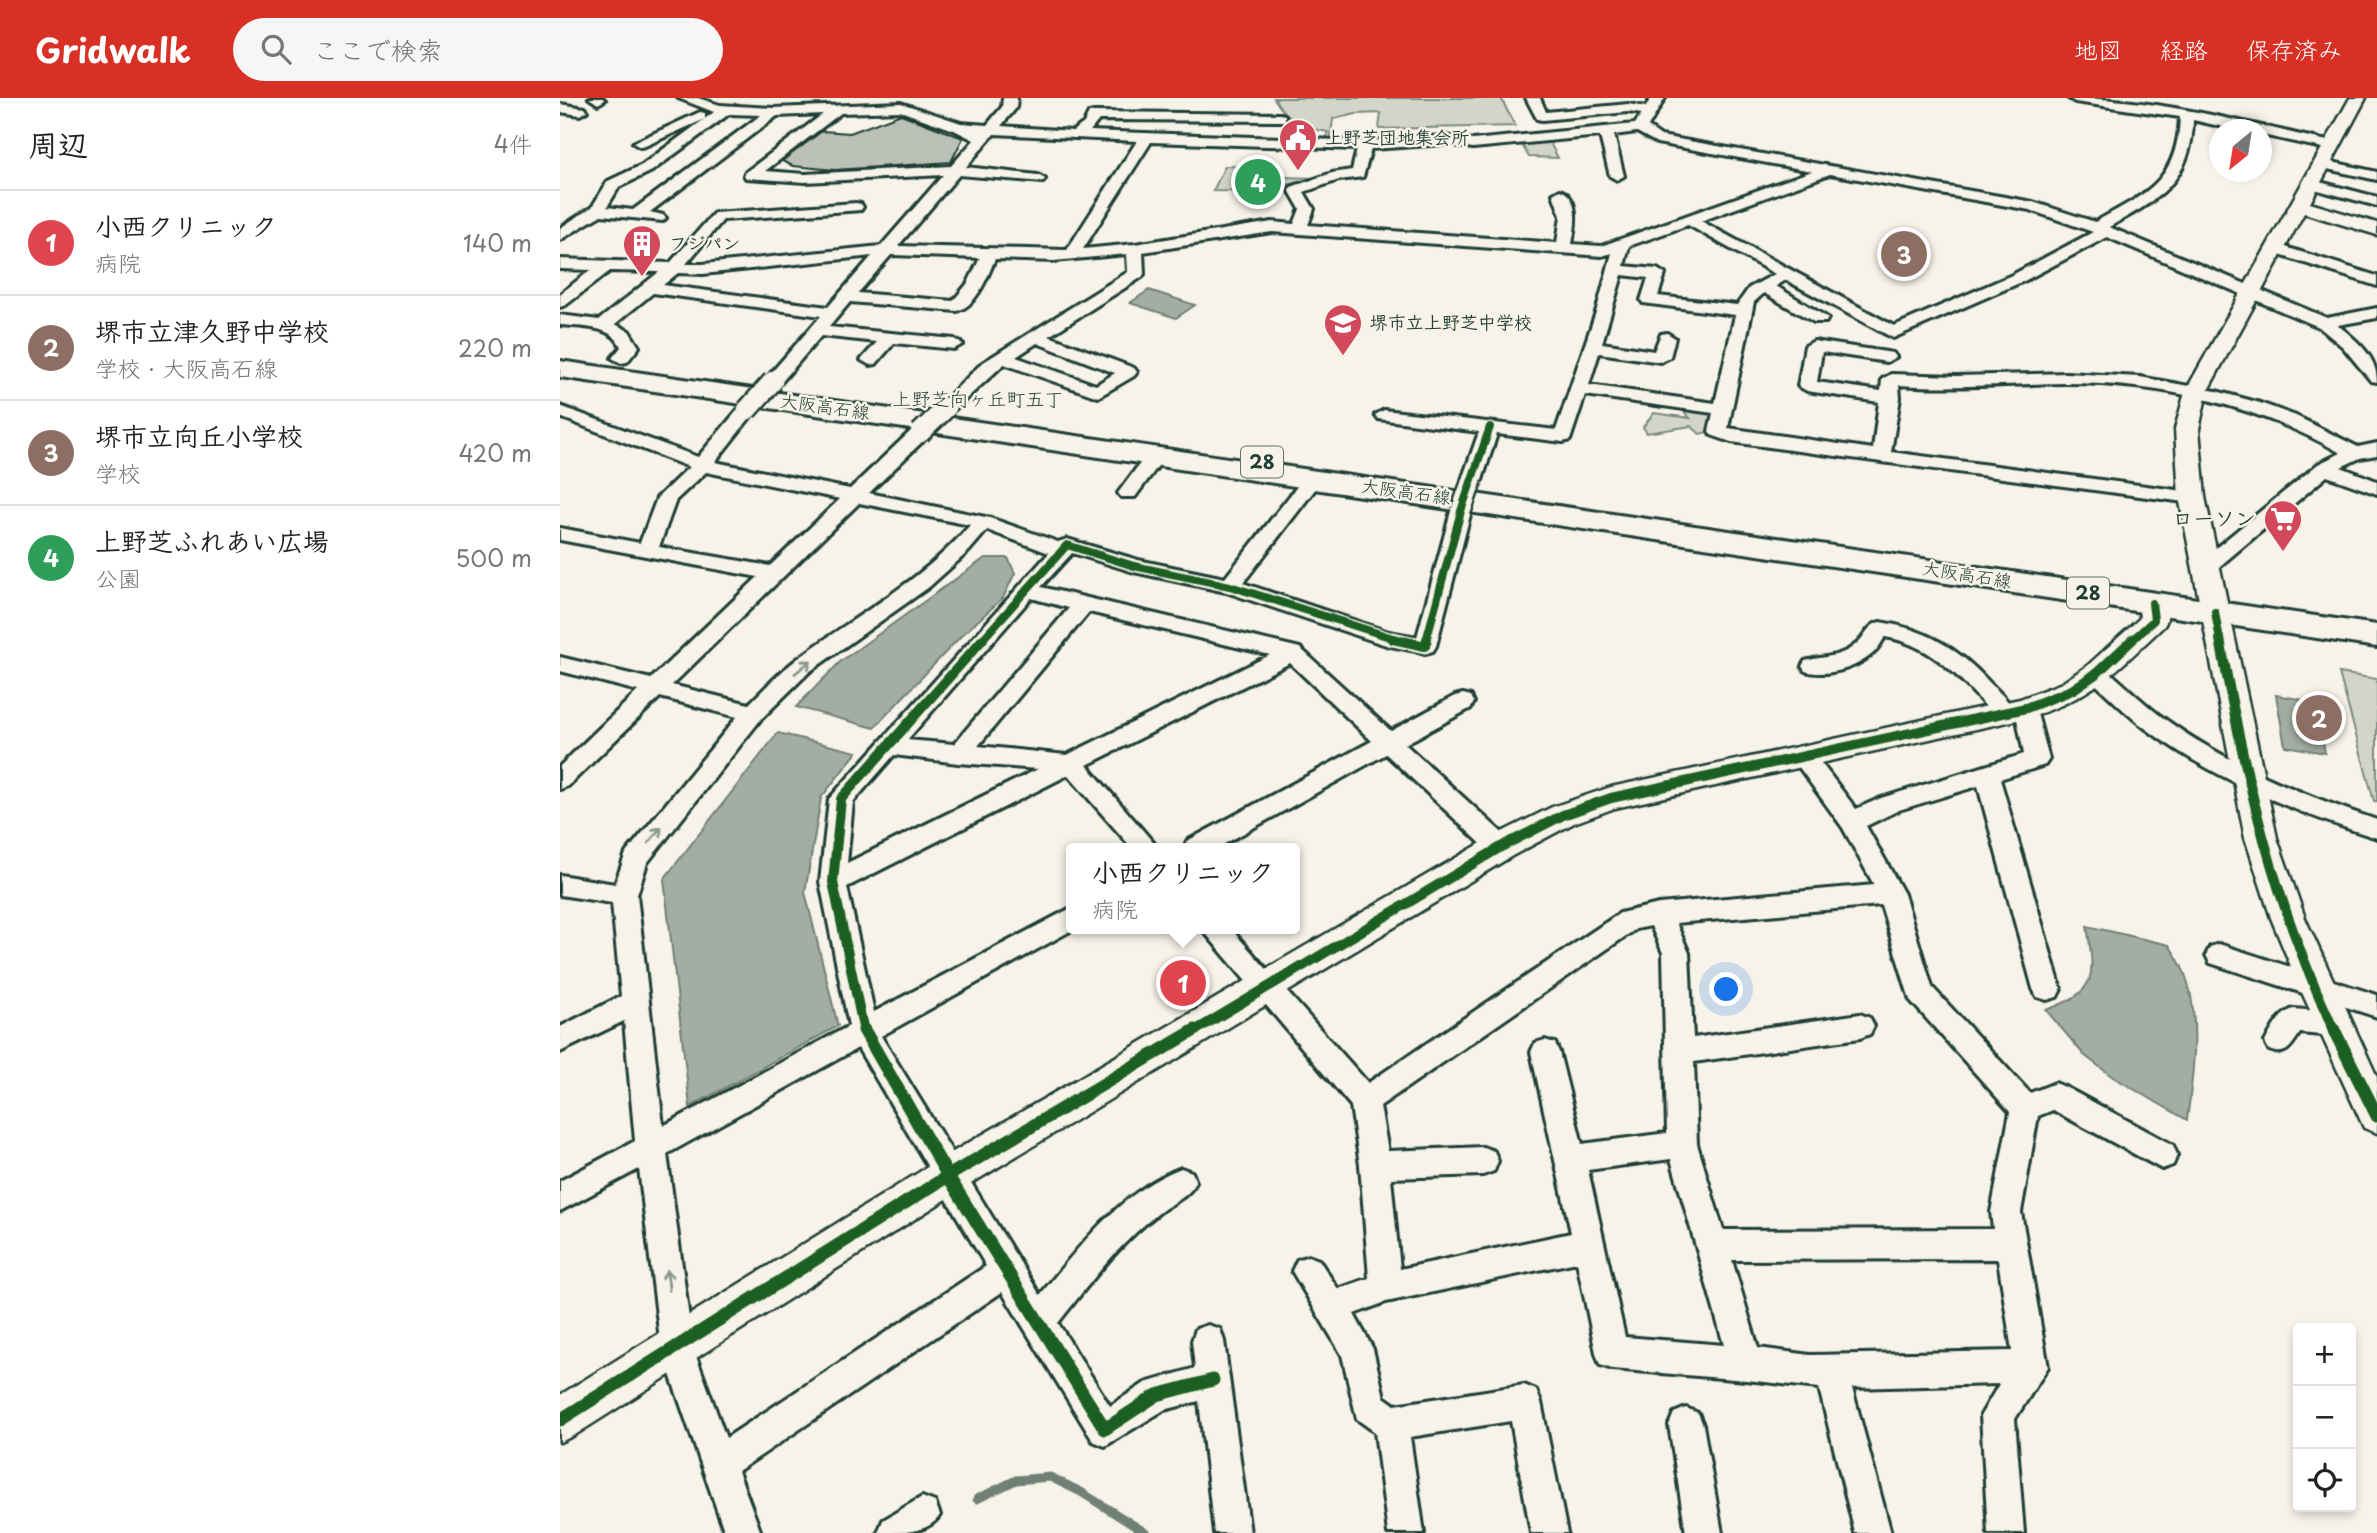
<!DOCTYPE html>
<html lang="ja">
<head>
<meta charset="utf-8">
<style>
	body { margin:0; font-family:"Playpen Sans","Klee One",sans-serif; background:#f6f6f6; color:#222 }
	.controls { position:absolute; right:21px; bottom:21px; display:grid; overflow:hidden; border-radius:7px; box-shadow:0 4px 10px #0003 }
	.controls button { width:63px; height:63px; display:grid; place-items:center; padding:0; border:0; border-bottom:2px solid #e0e0e0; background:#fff; color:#222; font:35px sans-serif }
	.compass { position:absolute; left:1649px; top:21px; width:63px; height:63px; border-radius:50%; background:#fff; box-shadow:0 4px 10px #0003; rotate:210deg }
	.you { position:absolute; left:1167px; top:892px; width:24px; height:24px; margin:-18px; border:5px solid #fff; border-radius:50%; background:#1a73e8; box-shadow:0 0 0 10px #1a73e833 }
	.badge { display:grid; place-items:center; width:46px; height:46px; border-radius:50%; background:#d93025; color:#fff; font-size:23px; font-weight:700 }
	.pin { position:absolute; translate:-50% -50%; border:4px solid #fff; box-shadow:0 2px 7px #0006 }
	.popup { position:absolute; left:506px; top:745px; width:234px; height:91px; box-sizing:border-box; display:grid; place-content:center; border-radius:7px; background:#fff; filter:drop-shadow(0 2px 5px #0005); font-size:23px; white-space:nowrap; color:#767676 }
	.popup b { font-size:26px; color:#222 }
	.popup::after { content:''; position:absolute; left:50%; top:100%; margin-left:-14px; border:14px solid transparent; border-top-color:#fff }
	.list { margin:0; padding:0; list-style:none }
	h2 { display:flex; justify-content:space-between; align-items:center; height:91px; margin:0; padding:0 28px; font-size:30px }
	h2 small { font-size:23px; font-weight:400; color:#767676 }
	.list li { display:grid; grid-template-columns:46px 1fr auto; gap:21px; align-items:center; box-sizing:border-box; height:105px; padding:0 28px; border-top:2px solid #e0e0e0 }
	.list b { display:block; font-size:26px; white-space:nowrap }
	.list p { margin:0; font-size:23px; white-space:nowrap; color:#767676 }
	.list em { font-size:23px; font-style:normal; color:#767676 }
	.icon { flex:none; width:38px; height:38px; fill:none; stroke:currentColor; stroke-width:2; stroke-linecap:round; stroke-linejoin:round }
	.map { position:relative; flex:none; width:1817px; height:1435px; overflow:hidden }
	header { display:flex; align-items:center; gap:42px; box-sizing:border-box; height:98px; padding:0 35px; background:#d93025; color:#fff }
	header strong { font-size:33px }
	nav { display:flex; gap:38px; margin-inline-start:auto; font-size:24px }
	.search { width:490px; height:63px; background:#f6f6f6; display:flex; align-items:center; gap:18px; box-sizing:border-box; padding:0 24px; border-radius:38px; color:#767676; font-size:26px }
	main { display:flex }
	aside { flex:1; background:#fff }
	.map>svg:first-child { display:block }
	.green { fill:#d3d5ca; stroke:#79897f; stroke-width:2 }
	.water { fill:#a4ada3; stroke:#6f8077; stroke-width:2 }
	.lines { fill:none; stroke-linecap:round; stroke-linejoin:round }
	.stream { stroke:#6f8077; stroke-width:9 }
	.building { fill:#bbc1b6; stroke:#1f3d34; stroke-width:2 }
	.minor-casing { stroke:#1f3d34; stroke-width:6 }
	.tertiary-casing { stroke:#1f3d34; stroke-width:5 }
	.primary-casing { stroke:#1f3d34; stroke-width:6 }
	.minor { fill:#f7f3e8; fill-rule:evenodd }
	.tertiary { fill:#f7f3e8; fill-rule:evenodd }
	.primary { fill:#f7f3e8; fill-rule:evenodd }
	.minor-bridge-casing { stroke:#1f3d34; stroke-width:24; stroke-linecap:butt }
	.minor-bridge { stroke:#f7f3e8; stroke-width:19 }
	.cycleway-far2-casing { stroke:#f7f3e8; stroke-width:11 }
	.cycleway-far1-casing { stroke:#f7f3e8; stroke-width:15 }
	.cycleway-casing { stroke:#f7f3e8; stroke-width:18 }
	.cycleway-far2 { stroke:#1b5e20; stroke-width:8 }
	.cycleway-far1 { stroke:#1b5e20; stroke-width:10 }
	.cycleway { stroke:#1b5e20; stroke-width:13 }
	.oneway { stroke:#8b988e }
	.labels { text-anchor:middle; stroke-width:5; stroke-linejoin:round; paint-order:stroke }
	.far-poi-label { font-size:18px; font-weight:bold; fill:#1f3d34; stroke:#f7f3e8; text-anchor:start }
	.far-street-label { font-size:18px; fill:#1f3d34; stroke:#f7f3e8 }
	.far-neighbourhood-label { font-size:19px; fill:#1f3d34; stroke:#f7f3e8 }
	.shield { fill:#f7f3e8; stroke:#60746a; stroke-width:2 }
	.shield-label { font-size:19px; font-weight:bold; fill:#1f3d34 }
	.poi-label { font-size:21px; font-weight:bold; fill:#1f3d34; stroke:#f7f3e8; text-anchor:end }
</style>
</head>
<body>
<header>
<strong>Gridwalk</strong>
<div class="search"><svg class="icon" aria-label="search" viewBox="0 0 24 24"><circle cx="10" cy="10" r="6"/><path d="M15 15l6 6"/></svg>ここで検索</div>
<nav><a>地図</a><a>経路</a><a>保存済み</a></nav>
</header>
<main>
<aside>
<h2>周辺<small>4件</small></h2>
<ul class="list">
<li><span class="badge" style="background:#e0444e">1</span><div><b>小西クリニック</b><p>病院</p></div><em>140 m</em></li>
<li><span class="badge" style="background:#8d6e63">2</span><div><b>堺市立津久野中学校</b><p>学校 · 大阪高石線</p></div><em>220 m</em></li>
<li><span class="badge" style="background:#8d6e63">3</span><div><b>堺市立向丘小学校</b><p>学校</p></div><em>420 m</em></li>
<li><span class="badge" style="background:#2e9e5b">4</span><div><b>上野芝ふれあい広場</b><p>公園</p></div><em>500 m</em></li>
</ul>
</aside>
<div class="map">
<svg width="1817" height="1435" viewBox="0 0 1817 1435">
	<rect width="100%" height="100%" fill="#f7f3e8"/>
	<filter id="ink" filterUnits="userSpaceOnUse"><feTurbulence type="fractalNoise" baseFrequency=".0143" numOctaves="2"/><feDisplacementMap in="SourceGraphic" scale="14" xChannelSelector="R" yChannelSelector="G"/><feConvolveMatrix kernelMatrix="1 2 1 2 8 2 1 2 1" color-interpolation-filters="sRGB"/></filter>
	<g filter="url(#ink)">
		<g class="green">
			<path d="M714 0H941L955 28 819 31 821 15 796 16 773 21 770 43H766L768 34C742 30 728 24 714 0Z"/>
			<path d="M994 42 991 47 998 60 969 59 961 45Z"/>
			<path d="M665 68 696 69 694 78 753 80 701 94 653 93Z"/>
			<path d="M1121 311 1148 315 1152 318 1148 334 1140 336 1131 328 1087 335 1083 329 1094 315 1130 320Z"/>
			<path d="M1779 575 1817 581V704L1814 703Z"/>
		</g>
		<g class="water">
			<path d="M589 192 635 207 616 220 570 205Z"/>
			<path d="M425 460H448L455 475 443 500 400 539 314 630 236 609 281 563Z"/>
			<path d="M1716 597 1755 604 1765 655 1725 648Z"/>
			<path d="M218 635 297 654 261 700 245 794 278 928 130 1009 104 781Z"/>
			<path d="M1527 828 1609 847C1615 856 1621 866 1625 876 1641 918 1633 978 1627 1022L1553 979 1524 957 1486 912C1538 894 1535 878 1527 828Z"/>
		</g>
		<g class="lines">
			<path class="stream" d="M417 1401 456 1382 490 1379 521 1394 586 1435"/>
		</g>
		<path class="building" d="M341 16 403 40 391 64 275 72 233 68 222 63 262 33 290 35Z"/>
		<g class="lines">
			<defs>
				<g id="minor">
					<path d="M29 0H43L45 2 38 6Z"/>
					<path d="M118 0H138L160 7 214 10 341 5 401 25 427 27 442 9 443 0H457L456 10 441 28 513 33 524 25 529 15 534 14 720 16 725 17V23L539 22 530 33 805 43 885 38 913 42 1075 26 1082 16 1068 14 982 22 977 21 966 0H980L986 14 1068 6 1086 9 1091 0H1105L1088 29 1101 38 1473 104 1535 124C1587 95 1617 84 1620 19L1515 4 1508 0C1598 0 1685 25 1772 44L1777 45V51L1772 52 1702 37V32H1677L1633 22C1632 83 1598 102 1549 129L1767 220 1817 210V220L1778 227C1798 244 1817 258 1817 284L1811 283 1783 249 1759 229 1547 139 1464 183 1333 240 1226 182 1216 188 1268 220 1266 224H1254L1204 195 1194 204 1168 330 1313 351 1319 304 1247 293 1238 288 1245 248 1254 243 1333 255 1336 259 1327 264 1262 254 1257 284 1321 293 1322 281 1331 276 1397 278 1506 275 1580 279 1656 293 1700 305 1736 318 1798 349 1817 345V357L1800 360 1781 369 1817 383V396L1767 378 1654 473H1640L1637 468 1640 463 1758 366 1781 355C1697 307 1601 285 1505 285 1449 286 1395 291 1339 287L1340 300 1331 354 1639 395 1642 399 1632 405 1171 344 1151 337 1149 333 1153 315 1025 297 1010 342 1003 344 937 336 922 382 912 388 902 382 919 334 818 321 815 317 824 312 996 332 1037 211 1052 155 1042 158 712 134 583 154 584 176 582 179 489 238 574 270 577 274 574 278 538 299 444 266 393 313 387 314 378 309 422 265 568 174 567 156 494 163 435 161C428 177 417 208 397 213L290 204 269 229 394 241 403 246 394 251 334 245 316 266 310 267 301 262 317 244 261 238 219 287 213 288 204 283 261 218 93 195 55 226 69 233 79 249 67 264 61 265 52 260 61 249C53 227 20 229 0 227V217L39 222 99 174 50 173 6 207 0 209V196L31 172 0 171V161L110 165 154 115 296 105 301 106 303 109 301 112 163 122 126 166H143L321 148 383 77 245 84 186 80 184 77 186 74 263 16 217 18 90 114 103 117 106 120 103 123 41 117 0 142V130L32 109 48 83 82 67 154 14ZM340 13 394 32 414 42 391 68 245 76 205 73 281 15ZM169 16 201 17 73 112 47 109 59 89 92 73ZM1077 34 1097 45 1252 73 1041 148 1012 146C1015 130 1021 99 1000 92L993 96 1001 118 997 145 748 127 754 111 744 94 779 82 803 79 811 51 885 46 913 50 1040 38 1050 78 1057 82 1064 78 1054 37ZM434 36 577 43 507 152 338 148 399 77 483 84 485 81 478 77 406 69ZM591 44 797 51 792 72 772 75 731 89 729 92 740 111 734 126 712 124 575 146 523 151ZM1270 76 1470 112 1533 134 1452 177 1334 228 1141 123ZM1128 127 1215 176 1189 190 1177 207 1098 198 1105 176 1097 171 1064 168 1069 148ZM331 157 420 160 408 185 393 203 298 195ZM312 158 268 209 103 187 118 175 143 176ZM1062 177 1088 180 1081 202 1083 205 1175 217 1155 305 1029 287 1039 255 1101 264 1110 259 1115 240 1107 235 1101 236 1094 253 1042 245ZM477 245 555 275 536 287 456 259Z"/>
					<path d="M0 6 25 10 27 13 20 17 0 14Z"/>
					<path d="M140 14 145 15V21L85 48 80 49 73 45Z"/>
					<path d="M1763 62 1817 74V82L1758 69 1756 66Z"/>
					<path d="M1752 82 1817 99V108L1747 89 1745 86Z"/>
					<path d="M1716 146 1817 178V188L1710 154 1708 151Z"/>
					<path d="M187 307 196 312 155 364 290 391 353 331H367L369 335 367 339 309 395 430 420 498 444 507 441 578 462 665 480 739 386H753L756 390 753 394 683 485 829 534 857 539 891 413 894 409H908L911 413 876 548 873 553 865 555 826 547 666 494 574 474 512 455 481 489 740 550 831 633 895 598 903 596 911 598 914 604 911 610 845 646 950 742 953 749 950 756 941 758 932 756 826 656 657 750H624L627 743 812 643 730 565 527 667 598 750H572L508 677 287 789 314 914 511 810V831H514L321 938 480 1197C519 1149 561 1093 621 1070L632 1074 636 1084C629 1099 613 1104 600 1114 559 1145 529 1186 498 1225L550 1308 585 1285 635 1270 632 1243 636 1231 648 1227 660 1231 664 1243 690 1435H654L639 1303 604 1312 545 1348 533 1343 442 1194 178 1373 201 1435H165L101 1250 79 1071 0 1113V1083L75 1043 64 923 0 954V929L61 898 52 805 0 797V777L55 786 66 755 177 619 100 599 8 688 0 691V668L78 593 0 573V559L91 581 198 479 0 442V430L80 445 97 400 129 369 0 319V308L138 359 181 308ZM146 374 280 401 210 468 99 449 116 402ZM299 405 410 427C362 484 294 518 236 562 219 575 204 591 189 606L112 587ZM427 432 489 455 269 701 260 784 289 928 103 1028 77 797 87 765 201 621 249 574 369 489 409 453ZM471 500 509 510 394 646 347 642ZM529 514 710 557 507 657 418 648ZM334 657 398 665 478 671 287 765 293 704ZM298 950 426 1168 166 1340 133 1250 107 1056Z"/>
					<path d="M588 362 595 364 598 368 595 372 575 399H561L558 395 561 391 581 364Z"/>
					<path d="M1320 524C1366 531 1398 550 1429 584 1438 593 1448 602 1455 613L1458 604 1466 602 1474 604 1489 661 1485 667 1440 681 1501 891 1497 899 1487 902 1477 899 1473 891 1418 688 1339 712 1306 728 1344 796 1372 889 1470 995 1495 985 1505 989 1613 1047 1617 1057 1613 1067 1602 1071 1493 1012 1478 1018 1461 1114 1488 1269 1455 1321 1464 1435H1428L1421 1317 1439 1286 1292 1290 1331 1435H1295L1259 1290 1186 1282 1052 1271 1040 1267 1036 1255 1017 1164 826 1204 794 1216 813 1251 824 1299 835 1307 964 1287 976 1292 981 1304 1007 1435H971L951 1323 850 1339 864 1435H828L815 1334 797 1321 782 1257 732 1173 737 1162 748 1158 759 1162 778 1191 809 1180 800 1067 791 1008 642 831H671L808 985 1060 815 1099 806 1314 787 1283 730 1236 665 1232 659 1236 653 1244 651 1252 653 1296 711 1321 700 1464 656 1456 616 1453 621 1445 623 1437 621C1405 585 1375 547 1325 539 1321 545 1317 553 1311 557 1295 571 1265 579 1245 573L1242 568 1245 563C1263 558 1280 560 1295 547 1305 540 1307 527 1320 524ZM1321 807 1350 902 1450 1014 1431 1114 1433 1131 1163 1132 1137 1046 1134 964 1300 940 1310 936 1314 928 1310 920 1300 916 1133 940 1129 855 1116 825ZM1091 828 1103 855 1107 1035 1022 1046 999 954 995 945 985 942 975 945 971 954 1011 1135 840 1171 831 1080 923 1077 934 1073 938 1063 934 1053 923 1049 828 1053 820 1008 1076 831ZM1111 1061 1164 1247 1065 1239 1028 1072ZM1438 1161 1452 1253 1250 1257 1198 1250 1172 1162Z"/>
					<path d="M1537 567 1545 570C1564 586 1582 604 1602 619 1666 666 1743 697 1817 722V740C1737 715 1653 681 1585 630 1565 615 1548 597 1529 580L1526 575 1529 570Z"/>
					<path d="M1659 846 1817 897V919L1650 865 1646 857 1650 849Z"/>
					<path d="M1733 911 1773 914 1783 918 1787 926 1783 934 1773 938 1740 935C1731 949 1726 959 1709 952L1705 944C1712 931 1719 916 1733 911Z"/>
					<path d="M1126 1310 1138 1315 1143 1327 1162 1435H1126L1109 1327 1114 1315Z"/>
					<path d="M362 1399 375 1404 380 1417C369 1435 343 1435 318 1435L323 1422Z"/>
				</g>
				<g id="tertiary">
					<path d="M1790 0H1806L1750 105 1817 125V137L1744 115 1647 294 1639 331 1645 399 1717 740 1745 820 1817 979V1035L1804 1030 1739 888 1711 820 1685 740 1619 399 1615 331 1625 294Z"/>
					<path d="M1592 496 1602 499C1607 508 1610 519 1604 528 1556 573 1531 601 1466 620L1055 710 1014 725 952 758 402 1091 15 1337 0 1344V1297L374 1065 930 740 992 709 1051 689 1460 601 1502 585 1527 568 1580 520 1578 505 1582 499Z"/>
				</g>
				<path id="primary" d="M0 263 1817 527V549L0 279Z"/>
			</defs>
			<use href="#minor" class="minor-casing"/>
			<use href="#tertiary" class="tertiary-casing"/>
			<use href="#primary" class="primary-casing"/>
			<use href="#minor" class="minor"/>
			<use href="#tertiary" class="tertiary"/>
			<use href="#primary" class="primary"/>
			<defs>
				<g id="minor-bridge">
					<path d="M187 312 213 283"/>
					<path d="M360 335 387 309"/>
					<path d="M901 413 912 382"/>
				</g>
			</defs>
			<use href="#minor-bridge" class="minor-bridge-casing"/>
			<use href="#minor-bridge" class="minor-bridge"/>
			<defs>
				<g id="cycleway-far2">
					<path d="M1655 514 1660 543"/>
					<path d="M421 543 507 447 574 468 670 488 842 543"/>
					<path d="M866 543 901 413 930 329"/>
					<path d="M1571 543 1594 522 1592 505"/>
				</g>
				<g id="cycleway-far1">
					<path d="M833 541 865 548 867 541"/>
					<path d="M1660 541C1686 683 1713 803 1775 934"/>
					<path d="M304 934 273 784 281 701 423 541"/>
					<path d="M633 934 941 749 1003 717 1051 700 1466 610 1512 592 1537 575 1573 541"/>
				</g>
				<g id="cycleway">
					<path d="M304 932 388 1078 545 1331 597 1297 653 1282"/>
					<path d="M1774 932 1817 1018"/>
					<path d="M0 1322 388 1078 635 932"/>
				</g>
			</defs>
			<use href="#cycleway-far2" class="cycleway-far2-casing"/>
			<use href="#cycleway-far1" class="cycleway-far1-casing"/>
			<use href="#cycleway" class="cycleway-casing"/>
			<use href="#cycleway-far2" class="cycleway-far2"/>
			<use href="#cycleway-far1" class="cycleway-far1"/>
			<use href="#cycleway" class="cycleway"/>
		</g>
		<defs><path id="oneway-shaft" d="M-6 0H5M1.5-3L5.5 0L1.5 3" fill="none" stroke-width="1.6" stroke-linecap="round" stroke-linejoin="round" transform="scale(1.75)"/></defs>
		<g class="oneway">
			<use href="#oneway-shaft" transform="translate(243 569) rotate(-39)"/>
			<use href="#oneway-shaft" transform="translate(95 737) rotate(-51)"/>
			<use href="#oneway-shaft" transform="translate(108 1182) rotate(-97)"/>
		</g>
	</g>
	<defs>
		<symbol id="civic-pin" viewBox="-11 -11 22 30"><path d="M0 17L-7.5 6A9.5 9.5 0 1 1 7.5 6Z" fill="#d1495b" stroke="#f7f3e8"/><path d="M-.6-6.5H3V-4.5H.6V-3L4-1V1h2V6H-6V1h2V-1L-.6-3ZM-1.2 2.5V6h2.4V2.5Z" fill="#fff"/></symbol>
		<symbol id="building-pin" viewBox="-11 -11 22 30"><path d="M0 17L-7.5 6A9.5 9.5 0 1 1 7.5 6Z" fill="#d1495b" stroke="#f7f3e8"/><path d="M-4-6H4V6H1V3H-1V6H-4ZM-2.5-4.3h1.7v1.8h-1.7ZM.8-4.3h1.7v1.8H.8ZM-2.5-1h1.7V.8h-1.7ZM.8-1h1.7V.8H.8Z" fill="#fff"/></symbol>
		<symbol id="school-pin" viewBox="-11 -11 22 30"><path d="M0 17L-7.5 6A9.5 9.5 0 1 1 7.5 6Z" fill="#d1495b" stroke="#f7f3e8"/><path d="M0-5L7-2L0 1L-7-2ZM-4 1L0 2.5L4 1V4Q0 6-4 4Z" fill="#fff"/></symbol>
		<symbol id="supermarket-pin" viewBox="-11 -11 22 30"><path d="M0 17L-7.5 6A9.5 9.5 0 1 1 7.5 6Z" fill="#d1495b" stroke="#f7f3e8"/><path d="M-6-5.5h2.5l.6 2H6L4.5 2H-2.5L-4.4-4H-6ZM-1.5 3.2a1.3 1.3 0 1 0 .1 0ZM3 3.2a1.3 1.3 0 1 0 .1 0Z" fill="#fff"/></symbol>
	</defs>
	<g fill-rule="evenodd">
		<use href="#civic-pin" x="716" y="18" width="44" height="60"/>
		<use href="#building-pin" x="60" y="124" width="44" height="60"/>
		<use href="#school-pin" x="761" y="203" width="44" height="60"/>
		<use href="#supermarket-pin" x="1701" y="399" width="44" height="60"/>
	</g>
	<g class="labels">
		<g class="far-poi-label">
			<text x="765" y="46">上野芝団地集会所</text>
			<text x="109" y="152">フジパン</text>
			<text x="810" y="231">堺市立上野芝中学校</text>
		</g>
		<g class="far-street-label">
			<text transform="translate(265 309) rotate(8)" y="6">大阪高石線</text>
			<text transform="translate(846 394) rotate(8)" y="6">大阪高石線</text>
			<text transform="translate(1407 477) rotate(9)" y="6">大阪高石線</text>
		</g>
		<g class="far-neighbourhood-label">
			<text x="418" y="308">上野芝向ヶ丘町五丁</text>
		</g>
		<g class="shield">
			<rect x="681" y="348.5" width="42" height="31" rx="5"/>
			<rect x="1507" y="479.5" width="42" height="31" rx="5"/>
		</g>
		<g class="shield-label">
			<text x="702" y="371">28</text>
			<text x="1528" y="502">28</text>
		</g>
		<g class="poi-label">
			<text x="1696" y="428">ローソン</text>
		</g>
	</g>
</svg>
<div class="controls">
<button>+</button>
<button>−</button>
<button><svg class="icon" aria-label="locate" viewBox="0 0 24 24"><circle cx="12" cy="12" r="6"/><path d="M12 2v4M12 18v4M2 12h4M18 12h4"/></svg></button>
</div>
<svg class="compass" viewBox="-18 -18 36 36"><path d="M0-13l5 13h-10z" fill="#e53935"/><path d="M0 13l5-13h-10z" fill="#767676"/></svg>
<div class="you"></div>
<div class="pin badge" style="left:623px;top:885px;background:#e0444e">1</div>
<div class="popup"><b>小西クリニック</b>病院</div>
<div class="pin badge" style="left:1759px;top:620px;background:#8d6e63">2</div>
<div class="pin badge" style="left:1344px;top:156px;background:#8d6e63">3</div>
<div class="pin badge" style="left:698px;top:84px;background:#2e9e5b">4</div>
</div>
</main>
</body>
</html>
